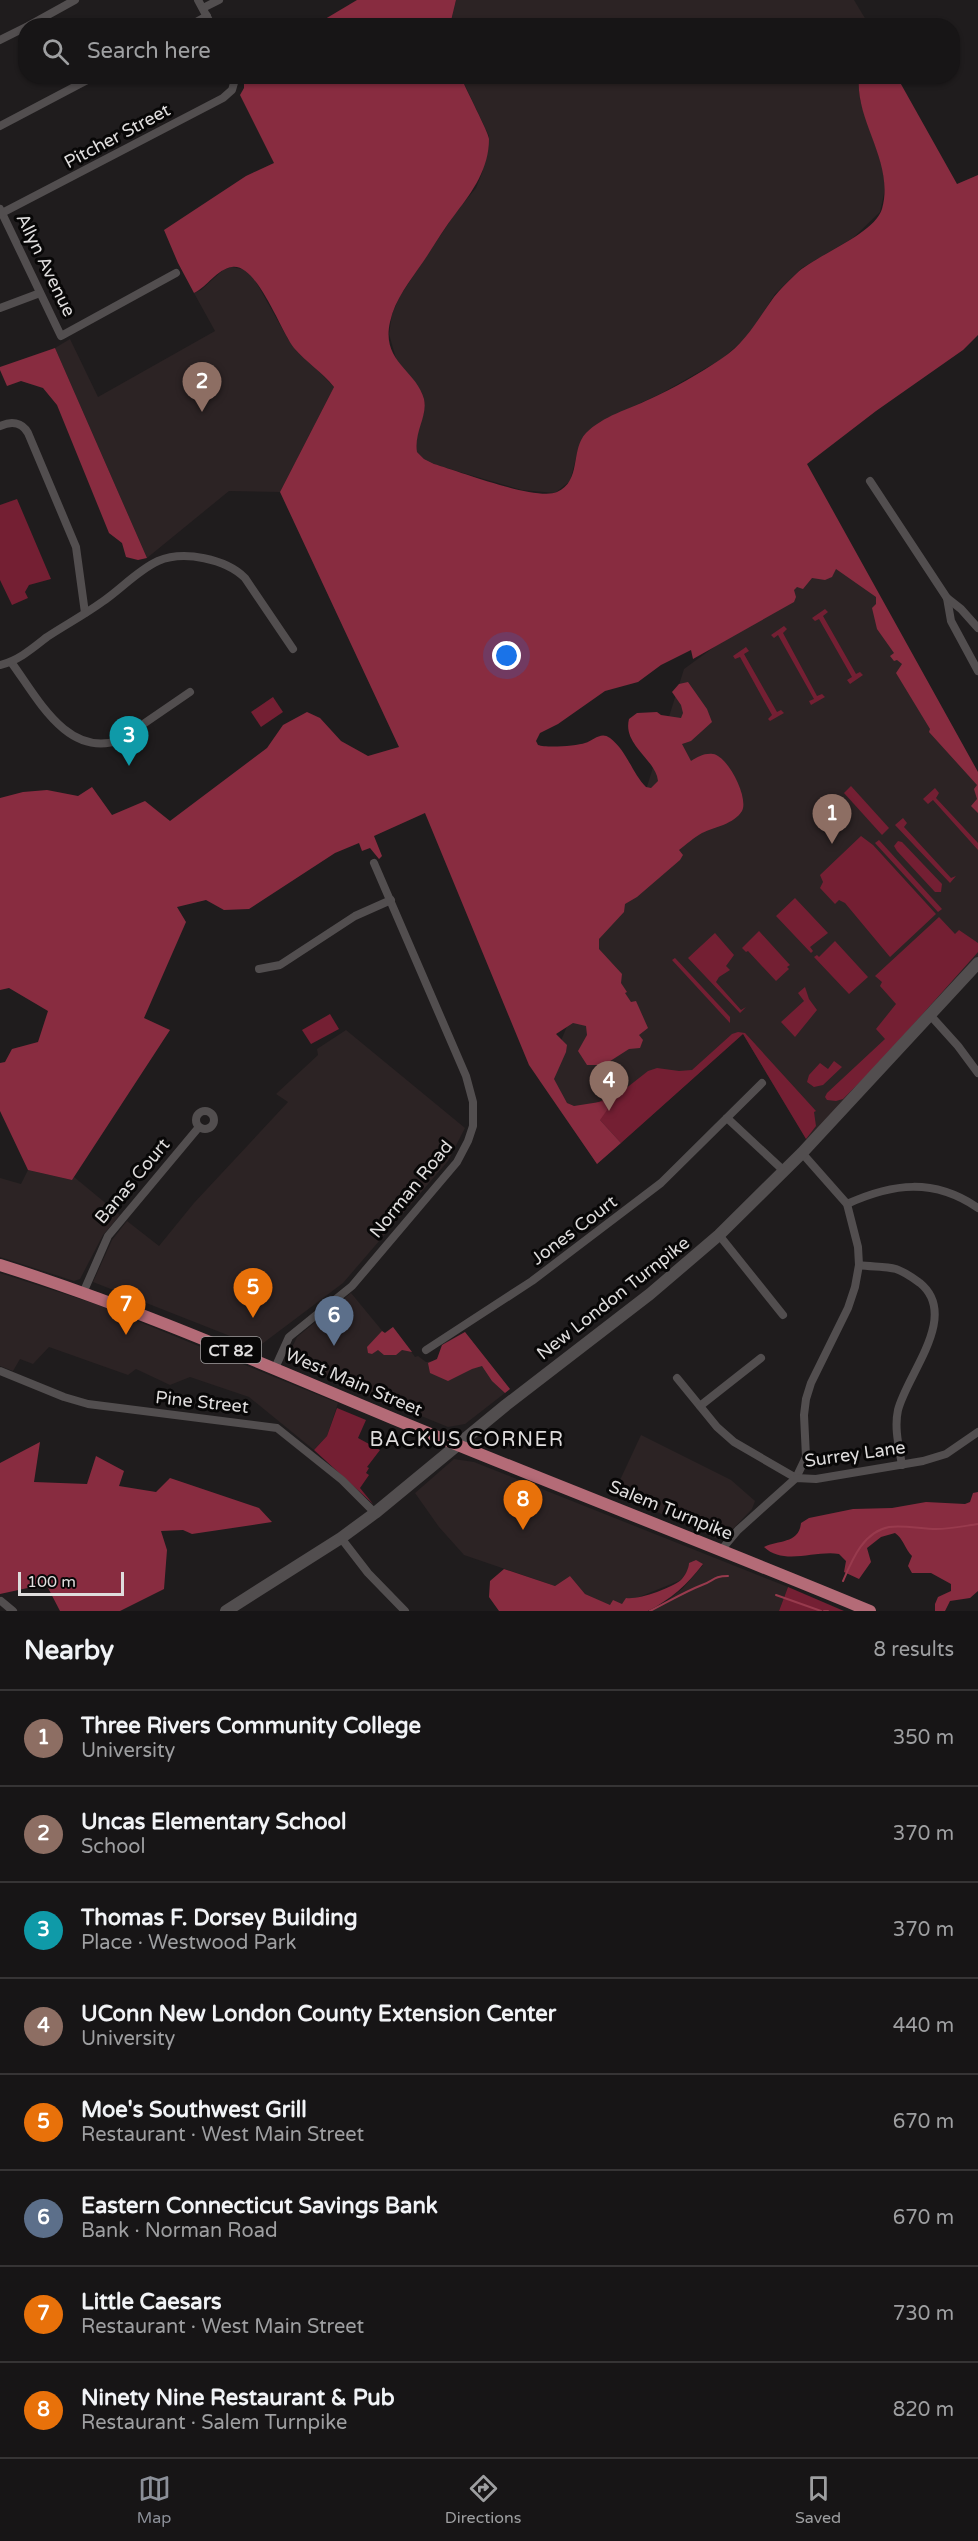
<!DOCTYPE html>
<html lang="en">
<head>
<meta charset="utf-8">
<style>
	body { margin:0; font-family:"Varela Round",sans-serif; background:#242223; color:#f1f3f6 }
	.scale { position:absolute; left:18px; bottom:15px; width:106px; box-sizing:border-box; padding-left:6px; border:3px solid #dfdddd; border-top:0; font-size:16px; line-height:21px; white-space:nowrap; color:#dfdddd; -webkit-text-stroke:4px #080707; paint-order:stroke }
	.you { position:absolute; left:507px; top:656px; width:21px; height:21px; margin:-15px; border:4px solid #fff; border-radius:50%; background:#1a73e8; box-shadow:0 0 0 9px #1a73e833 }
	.badge { display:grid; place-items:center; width:39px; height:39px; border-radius:50%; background:#8c9099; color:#fff; font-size:20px; font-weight:700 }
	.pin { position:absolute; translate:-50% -50px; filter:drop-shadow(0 2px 3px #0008) }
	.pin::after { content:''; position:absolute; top:32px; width:21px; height:18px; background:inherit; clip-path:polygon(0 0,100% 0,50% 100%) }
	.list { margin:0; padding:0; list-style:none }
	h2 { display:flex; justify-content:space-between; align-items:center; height:78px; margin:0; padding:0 24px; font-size:26px }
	h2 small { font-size:20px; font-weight:400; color:#9e9fa1 }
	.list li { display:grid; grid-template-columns:39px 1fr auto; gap:18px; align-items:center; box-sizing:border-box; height:96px; padding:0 24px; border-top:2px solid #363435 }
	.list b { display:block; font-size:22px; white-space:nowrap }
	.list p { margin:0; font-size:20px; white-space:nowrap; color:#9e9fa1 }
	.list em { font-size:20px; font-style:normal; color:#9e9fa1 }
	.icon { flex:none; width:33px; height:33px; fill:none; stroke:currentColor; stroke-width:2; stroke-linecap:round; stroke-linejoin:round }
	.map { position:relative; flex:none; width:978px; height:1611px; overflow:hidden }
	.search { position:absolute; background:#171516; box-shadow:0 2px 4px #0004; left:18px; right:18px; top:18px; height:66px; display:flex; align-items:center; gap:15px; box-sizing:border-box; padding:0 21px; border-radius:24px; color:#9e9fa1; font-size:22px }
	.sheet { height:846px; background:#171516 }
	nav { display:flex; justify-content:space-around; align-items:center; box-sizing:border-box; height:84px; border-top:2px solid #363435; background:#171516; font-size:16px; color:#9e9fa1 }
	nav a { display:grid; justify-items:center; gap:3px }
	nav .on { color:#8c9099 }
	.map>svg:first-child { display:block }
	.built { fill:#2c2324 }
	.green { fill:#741f33 }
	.forest { fill:#882c40 }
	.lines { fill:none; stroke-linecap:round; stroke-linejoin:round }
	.stream { stroke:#983a4d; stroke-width:2 }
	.street { stroke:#524e4f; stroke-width:8 }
	.secondary { stroke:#524e4f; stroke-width:12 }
	.primary { stroke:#b46b77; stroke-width:12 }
	.labels { text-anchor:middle; stroke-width:6; stroke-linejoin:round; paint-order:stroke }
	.shield { fill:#080707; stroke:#9e9d9d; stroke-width:1.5 }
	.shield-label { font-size:16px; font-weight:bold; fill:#dfdddd }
	.street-label { font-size:18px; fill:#dfdddd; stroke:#080707 }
	.neighbourhood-label { font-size:20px; letter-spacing:1.5px; fill:#dfdddd; stroke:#080707 }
</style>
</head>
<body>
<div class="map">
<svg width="978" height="1611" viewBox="0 0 978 1611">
	<rect width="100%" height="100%" fill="#1f1c1d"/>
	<g class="built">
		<path d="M456 0H854L869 25 450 26Z"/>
		<path d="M461 77H859L860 100 883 169 885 189 880 212 853 238 802 268 775 294 749 335 722 359 662 393 600 422 580 443 570 481 555 493 522 490 463 473 434 464 424 459 417 452V432L424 413 425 403 422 393 397 362 389 334 392 314 400 296 456 212 476 188 482 173 489 136Z"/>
		<path d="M232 267 246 270 255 280 288 339 334 387 280 492 229 491 147 558 55 348 70 339 98 397 215 331 194 293 201 290 223 270Z"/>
		<path d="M852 546 978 773V957L807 1140 743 1034 597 1164 539 1080 548 1072 599 949V939L684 669Z"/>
		<path d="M346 1030 465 1128 448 1161 343 1283 258 1347 93 1282 112 1240 127 1221 159 1246 194 1203 288 1102 276 1094 318 1055 317 1049Z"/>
		<path d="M28 1170 72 1180 74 1177 120 1215 103 1235 80 1279 74 1281 0 1257V1178L21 1184Z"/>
		<path d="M0 1273 96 1304 338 1403 327 1436 314 1450 249 1397 190 1377 170 1385 136 1369 128 1375 49 1347 33 1364 20 1359 13 1371 0 1366Z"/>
		<path d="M351 1293 384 1333 393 1327 415 1357 418 1356 426 1362 436 1361 444 1343 465 1332 510 1389 465 1424 448 1427 292 1363 290 1352 297 1337Z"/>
		<path d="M641 1435 731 1480 755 1501 752 1509 729 1533 718 1539 614 1493Z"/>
		<path d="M454 1459 474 1462 788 1587 779 1611H648L667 1601 683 1588 703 1565 695 1560 681 1580 622 1604 610 1606 585 1594 570 1576 555 1586 464 1555 439 1527 415 1493Z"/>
	</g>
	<g class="green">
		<path d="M17 499 51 579 29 585 25 592 28 598 12 605 0 580V505Z"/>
		<path d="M825 609 828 612 823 616 856 674 860 672 863 675 850 684 847 680 852 677 819 619 815 621 812 618Z"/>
		<path d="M784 626 787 629 783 633 817 696 822 694 825 697 811 705 809 701 814 699 778 635 774 638 771 635Z"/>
		<path d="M746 647 749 651 744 654 777 712 781 710 784 713 770 721 768 719 772 715 740 657 735 659 733 656Z"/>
		<path d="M273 697 283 712 261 727 251 712Z"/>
		<path d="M851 786 889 828 882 835 844 793Z"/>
		<path d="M935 788 939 793 936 798 978 843V850L933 800 928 804 923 799Z"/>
		<path d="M903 818 907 823 904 827 951 878 956 876 950 883 895 825Z"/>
		<path d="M861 836 873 845 936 914 890 957 845 903 839 900 835 904 820 888 823 882 820 875Z"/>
		<path d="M879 840 942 909 938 912 875 843Z"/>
		<path d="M898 841 902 842 942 884 941 892H935L897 851 894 846Z"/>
		<path d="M795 898 828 933 810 947 813 951 811 953 776 916Z"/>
		<path d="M939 917 955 934 959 930 978 943V952L878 1064 843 1099 836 1101 827 1100 825 1097 827 1093 885 1039 876 1029 896 1004 880 986 882 982 875 976Z"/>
		<path d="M759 931 790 965 787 967 789 969 776 981 748 951 746 952 742 948Z"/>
		<path d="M715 933 734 955 726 966 730 970 719 977 716 982 741 1010 746 1007 740 1013 688 958Z"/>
		<path d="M835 941 868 977 849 994 814 957 817 955 819 957Z"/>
		<path d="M675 958 730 1017V1023L672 960Z"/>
		<path d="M805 987 809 999 817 1010 795 1037 781 1022 804 1001 798 993Z"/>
		<path d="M330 1014 339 1029 311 1044 302 1030Z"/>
		<path d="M738 1032 745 1033 816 1111 814 1112 816 1126 806 1139 743 1034 621 1143 599 1119 596 1103 620 1093 648 1071 657 1068 679 1071 692 1070 732 1034Z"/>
		<path d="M834 1061 842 1067 823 1085 814 1087 807 1082 809 1075 820 1063 828 1069Z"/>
		<path d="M337 1408 366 1420 358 1438 380 1450 367 1467 369 1468 366 1473 369 1475 360 1488 373 1504 314 1450 327 1436Z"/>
		<path d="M788 1587 844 1611H779Z"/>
	</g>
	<g class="forest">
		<path d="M357 0H456L450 25H315Z"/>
		<path d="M244 77H461C465 88 489 133 489 139 489 168 473 191 456 213 444 228 434 246 423 262 410 281 395 299 390 322 381 362 416 370 424 399 428 416 414 431 417 452L424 459 434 464C458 471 536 501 557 492 582 481 570 450 586 433 603 416 629 409 650 399 674 388 699 374 721 359 746 343 757 320 774 297 780 289 788 282 796 274 815 255 874 235 882 209 895 162 855 122 859 77H897L957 184 978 175V335L963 350 876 411 807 464 978 772V813L971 806 977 799 974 789 977 785 929 732 930 729 896 673 902 664 897 660 894 661 890 656 894 653 877 629 872 608 876 604V597L836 569 832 577 825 580 812 578 803 589 797 587 794 590 796 597 794 602 693 659 691 650 661 665 638 682 605 691 558 724 540 733 536 741 538 745C546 748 577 746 585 743 594 740 601 731 610 738 627 751 632 773 646 787L651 788 658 781 657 776C650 756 623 743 629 719L637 713 657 712 661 715 681 718 683 713 681 705 672 692 679 684 688 682 707 709 712 722 691 741 682 744 691 761C698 757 704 753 713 754 728 756 749 798 742 811 734 824 715 827 702 833 693 838 687 844 679 850L683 855 680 860 637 897 625 904 624 912 599 939V949L622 974 621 983 627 992 625 993 631 1002 636 1001 648 1028 639 1035 643 1040 640 1048 629 1049 604 1065H587L578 1051 587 1035 586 1026 573 1023 556 1034 567 1045 566 1052 554 1079 567 1103 574 1106 606 1101 607 1110 600 1120 621 1143 597 1164 529 1065 425 813 374 836 382 856 379 859 370 848 362 851 359 843 335 853 249 909 224 910 206 900 177 907 186 922 144 1018 170 1030 72 1180 28 1170 0 1111V1063L5 1062 12 1049 38 1042 48 1011 9 988 0 990V798L23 792 47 790 78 796 92 787 112 815 145 801 170 821 267 748 283 725 307 712 320 718 341 741 368 756 399 747 280 492 334 387C322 372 306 362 294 348 280 330 257 263 232 267 217 269 207 287 194 293L178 263 164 230 246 176 274 163 240 95 244 88Z"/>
		<path d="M55 348 147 558 138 560 126 557 122 543 109 533 57 405 43 388 21 381 7 386 0 370V367Z"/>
		<path d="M393 1327 412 1352 402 1350 396 1355H384L378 1350 372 1354 368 1353 367 1347 382 1331 385 1333Z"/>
		<path d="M465 1332 510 1389 505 1393 492 1381 482 1366 472 1369 448 1381 430 1373 428 1363 437 1359 442 1345Z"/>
		<path d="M40 1442 34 1482 87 1484 96 1456 124 1471 119 1486 156 1492 170 1478 259 1508 272 1522 192 1534 183 1530 161 1531 167 1550 164 1589 120 1611H60L46 1584 0 1594V1463Z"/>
		<path d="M978 1492V1591L970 1598 950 1601 945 1611H935V1604L938 1597 951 1591V1584L931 1573H912L908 1566 912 1556C905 1549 903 1538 895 1533L881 1537 867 1548 871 1562 859 1579 844 1572 846 1561 839 1554C815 1550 784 1566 764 1547 778 1540 799 1544 801 1523L809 1518 853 1509 892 1508 926 1502 965 1504 970 1502 973 1493Z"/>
		<path d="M696 1560 703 1564C687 1585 671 1599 648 1611H499L489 1597 490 1581 504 1569 555 1586 570 1576 585 1594 610 1605 613 1600 622 1604 626 1598C639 1600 671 1588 681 1580 685 1576 689 1568 689 1563Z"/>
	</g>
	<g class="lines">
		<g class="stream">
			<path d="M843 1581C852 1560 863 1532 889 1527 904 1525 922 1529 936 1529 950 1529 964 1526 978 1524"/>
			<path d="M776 1595 821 1611"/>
			<path d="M650 1611C668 1602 684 1592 702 1585 714 1581 713 1576 728 1576"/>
			<path d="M824 1611H828"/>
		</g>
		<g class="street">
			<path d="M198 0 212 26"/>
			<path d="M203 8 219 0"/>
			<path d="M28 26 75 0"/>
			<path d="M189 26 207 16"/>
			<path d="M0 40 26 27"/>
			<path d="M0 126 95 76"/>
			<path d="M0 209 61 336 176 273"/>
			<path d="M2 213 223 98 232 90 236 76"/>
			<path d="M0 308 40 293"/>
			<path d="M0 426C11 421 22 422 28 433L76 547 85 613"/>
			<path d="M870 481 947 598 951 621 978 671"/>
			<path d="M947 598 961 609 978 628"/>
			<path d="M11 662C37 697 67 759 120 740L190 692"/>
			<path d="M0 665C18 661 33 648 47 637 65 625 84 615 102 602 120 590 138 570 158 561 184 550 226 559 245 578L293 649"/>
			<path d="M259 969 280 965 355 916 391 900"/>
			<path d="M931 1016 958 1046 978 1073"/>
			<circle cx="205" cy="1120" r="9"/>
			<path d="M727 1118 784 1171"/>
			<path d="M847 1204C893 1183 934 1178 978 1208"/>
			<path d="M719 1235 783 1315"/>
			<path d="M859 1265C871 1267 885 1266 896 1269 905 1272 913 1278 920 1283 960 1316 907 1374 898 1410 894 1428 899 1447 902 1465"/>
			<path d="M83 1293 108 1236 199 1127"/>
			<path d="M426 1350 532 1281 661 1183 762 1083"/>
			<path d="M275 1368 289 1337 352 1286 457 1162 468 1141 473 1126V1102L466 1076 374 863"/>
			<path d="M0 1371 64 1397 88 1404 277 1428 342 1480 375 1513"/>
			<path d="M677 1378 717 1427 734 1442 796 1478 806 1457 804 1415 806 1399 811 1383 848 1308 855 1287 859 1265 858 1247 847 1204 802 1153"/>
			<path d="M700 1406 761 1358"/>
			<path d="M341 1538 368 1573 405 1611"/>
			<path d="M722 1549 738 1530 796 1478 816 1479 923 1461 946 1454 978 1432"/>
			<path d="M1 1601 13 1611"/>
		</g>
		<path class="secondary" d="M226 1611 341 1538 375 1513 506 1405 650 1294 719 1235 802 1153 978 963"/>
		<path class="primary" d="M0 1265C137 1308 267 1366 399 1421 556 1486 714 1546 870 1611"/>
	</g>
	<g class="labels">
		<rect class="shield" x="201" y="1337" width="60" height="26" rx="4.5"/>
		<g class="shield-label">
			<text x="231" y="1356">CT 82</text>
		</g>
		<g class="street-label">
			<text transform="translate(117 136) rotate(-28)" y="6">Pitcher Street</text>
			<text transform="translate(46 265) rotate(64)" y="6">Allyn Avenue</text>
			<text transform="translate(132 1181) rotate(-50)" y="6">Banas Court</text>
			<text transform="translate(411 1189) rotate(-51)" y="6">Norman Road</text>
			<text transform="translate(574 1230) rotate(-37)" y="6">Jones Court</text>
			<text transform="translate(613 1298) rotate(-38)" y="6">New London Turnpike</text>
			<text transform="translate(354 1382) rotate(23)" y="6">West Main Street</text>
			<text transform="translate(202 1402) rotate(6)" y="6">Pine Street</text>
			<text transform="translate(855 1454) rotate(-8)" y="6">Surrey Lane</text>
			<text transform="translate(671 1510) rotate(22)" y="6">Salem Turnpike</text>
		</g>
		<g class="neighbourhood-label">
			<text x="467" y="1446">BACKUS CORNER</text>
		</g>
	</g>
</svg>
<div class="scale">100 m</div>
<div class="you"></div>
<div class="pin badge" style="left:832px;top:844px;background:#8d6e63">1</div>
<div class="pin badge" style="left:202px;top:412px;background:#8d6e63">2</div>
<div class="pin badge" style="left:129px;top:766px;background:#0f9aa8">3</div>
<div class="pin badge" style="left:609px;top:1111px;background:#8d6e63">4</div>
<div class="pin badge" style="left:253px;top:1318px;background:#e8710a">5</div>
<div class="pin badge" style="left:334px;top:1346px;background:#5c6f8a">6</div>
<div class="pin badge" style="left:126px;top:1335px;background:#e8710a">7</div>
<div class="pin badge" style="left:523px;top:1530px;background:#e8710a">8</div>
<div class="search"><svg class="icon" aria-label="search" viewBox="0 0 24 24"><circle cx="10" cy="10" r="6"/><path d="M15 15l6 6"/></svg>Search here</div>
</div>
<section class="sheet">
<h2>Nearby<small>8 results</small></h2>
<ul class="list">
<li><span class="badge" style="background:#8d6e63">1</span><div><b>Three Rivers Community College</b><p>University</p></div><em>350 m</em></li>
<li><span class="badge" style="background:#8d6e63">2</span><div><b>Uncas Elementary School</b><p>School</p></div><em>370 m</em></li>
<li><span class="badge" style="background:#0f9aa8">3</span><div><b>Thomas F. Dorsey Building</b><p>Place · Westwood Park</p></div><em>370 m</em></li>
<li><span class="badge" style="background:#8d6e63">4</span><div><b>UConn New London County Extension Center</b><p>University</p></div><em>440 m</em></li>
<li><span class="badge" style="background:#e8710a">5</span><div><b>Moe's Southwest Grill</b><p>Restaurant · West Main Street</p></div><em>670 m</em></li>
<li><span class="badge" style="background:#5c6f8a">6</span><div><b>Eastern Connecticut Savings Bank</b><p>Bank · Norman Road</p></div><em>670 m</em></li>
<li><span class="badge" style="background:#e8710a">7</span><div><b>Little Caesars</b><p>Restaurant · West Main Street</p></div><em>730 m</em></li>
<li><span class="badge" style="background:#e8710a">8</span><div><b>Ninety Nine Restaurant &amp; Pub</b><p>Restaurant · Salem Turnpike</p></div><em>820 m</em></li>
</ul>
</section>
<nav>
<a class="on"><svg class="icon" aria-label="map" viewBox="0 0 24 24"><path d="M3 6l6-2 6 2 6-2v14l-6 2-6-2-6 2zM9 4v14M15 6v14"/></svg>Map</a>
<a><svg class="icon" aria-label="directions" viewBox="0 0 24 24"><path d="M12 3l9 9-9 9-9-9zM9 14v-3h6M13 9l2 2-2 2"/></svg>Directions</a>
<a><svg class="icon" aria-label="saved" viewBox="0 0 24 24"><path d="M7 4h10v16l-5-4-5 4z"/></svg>Saved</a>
</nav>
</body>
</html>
